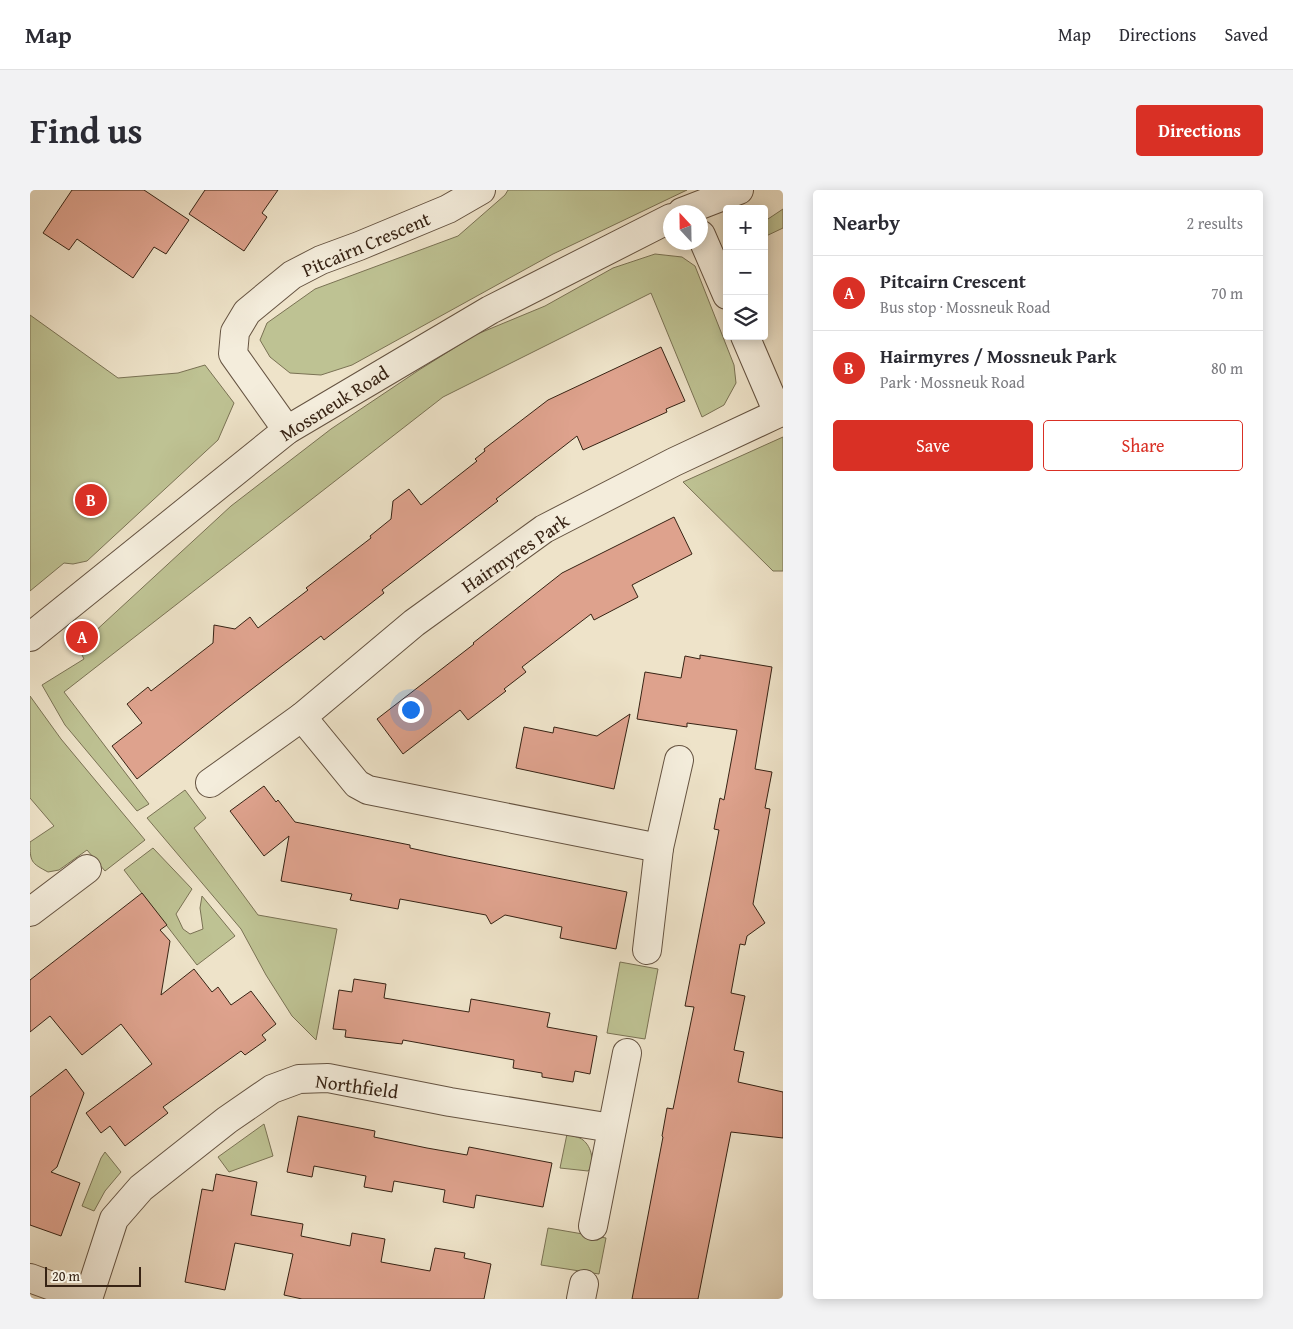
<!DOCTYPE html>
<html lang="en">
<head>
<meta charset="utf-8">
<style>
	body { margin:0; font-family:"Gentium Book Plus",serif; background:#f2f2f3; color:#2b2b33 }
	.controls { position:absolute; right:15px; top:15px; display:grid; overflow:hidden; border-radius:5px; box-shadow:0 2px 12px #0003 }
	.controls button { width:45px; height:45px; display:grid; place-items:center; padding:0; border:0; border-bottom:1px solid #e1e1e2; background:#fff; color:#2b2b33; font:25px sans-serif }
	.compass { position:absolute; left:633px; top:15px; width:45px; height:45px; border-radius:50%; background:#fff; box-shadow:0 2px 12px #0003; rotate:338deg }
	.scale { position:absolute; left:15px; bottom:12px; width:96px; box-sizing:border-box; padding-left:5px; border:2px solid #372314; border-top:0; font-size:14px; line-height:18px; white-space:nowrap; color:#372314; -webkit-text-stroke:4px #f4eddc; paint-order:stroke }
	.you { position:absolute; left:380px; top:519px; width:18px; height:18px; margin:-12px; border:4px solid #fff; border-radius:50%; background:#1a73e8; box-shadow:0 0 0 8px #1a73e833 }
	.badge { display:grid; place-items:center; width:32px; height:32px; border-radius:50%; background:#d93025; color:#fff; font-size:16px; font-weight:700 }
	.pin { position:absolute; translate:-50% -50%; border:2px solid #fff; box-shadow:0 1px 5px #0006 }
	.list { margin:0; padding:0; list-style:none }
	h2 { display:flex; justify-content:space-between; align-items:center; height:65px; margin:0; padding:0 20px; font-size:21px }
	h2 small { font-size:16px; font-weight:400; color:#7c7c81 }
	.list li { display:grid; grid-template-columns:32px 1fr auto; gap:15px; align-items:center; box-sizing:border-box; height:75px; padding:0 20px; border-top:1px solid #e1e1e2 }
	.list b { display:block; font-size:19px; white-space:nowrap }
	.list p { margin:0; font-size:16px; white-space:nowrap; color:#7c7c81 }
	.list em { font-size:16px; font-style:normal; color:#7c7c81 }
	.actions { display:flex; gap:10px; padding:15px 20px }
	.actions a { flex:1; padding:11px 0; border:1px solid #d93025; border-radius:5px; text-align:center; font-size:18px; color:#d93025 }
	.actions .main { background:#d93025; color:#fff }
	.icon { flex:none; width:28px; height:28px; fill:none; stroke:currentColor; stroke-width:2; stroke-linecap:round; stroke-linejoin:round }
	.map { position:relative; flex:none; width:753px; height:1109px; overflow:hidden; border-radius:5px }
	header { display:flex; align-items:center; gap:30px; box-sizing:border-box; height:70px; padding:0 25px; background:#fff; border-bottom:1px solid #e1e1e2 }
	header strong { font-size:24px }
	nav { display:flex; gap:28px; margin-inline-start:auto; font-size:18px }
	.intro { display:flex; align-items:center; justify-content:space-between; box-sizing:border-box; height:120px; padding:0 30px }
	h1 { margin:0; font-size:35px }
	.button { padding:12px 22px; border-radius:5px; background:#d93025; color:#fff; font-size:18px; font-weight:700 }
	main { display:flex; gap:30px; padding:0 30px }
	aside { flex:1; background:#fff; border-radius:5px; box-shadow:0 2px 12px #0003 }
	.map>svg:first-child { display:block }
	.green { fill:#bec293; stroke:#7a7254 }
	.building { fill:#dea28d; stroke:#372314 }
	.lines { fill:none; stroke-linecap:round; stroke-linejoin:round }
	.minor-casing { stroke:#655341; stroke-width:30 }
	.tertiary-casing { stroke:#655341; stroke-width:30 }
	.minor { stroke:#f4eddc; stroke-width:28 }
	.tertiary { stroke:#f4eddc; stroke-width:28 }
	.labels { text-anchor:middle; stroke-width:4.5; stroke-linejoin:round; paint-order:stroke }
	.street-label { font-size:19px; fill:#372314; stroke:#f4eddc }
</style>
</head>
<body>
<header>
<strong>Map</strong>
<nav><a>Map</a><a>Directions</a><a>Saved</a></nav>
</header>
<div class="intro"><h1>Find us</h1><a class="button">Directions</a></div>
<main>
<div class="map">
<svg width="753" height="1109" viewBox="0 0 753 1109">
	<rect width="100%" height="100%" fill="#eee3c9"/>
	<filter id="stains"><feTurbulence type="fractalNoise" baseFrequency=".004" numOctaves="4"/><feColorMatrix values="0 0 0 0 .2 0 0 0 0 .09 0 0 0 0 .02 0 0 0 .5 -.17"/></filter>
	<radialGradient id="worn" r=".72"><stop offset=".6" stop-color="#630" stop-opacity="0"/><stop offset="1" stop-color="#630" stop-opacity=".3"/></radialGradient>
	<g class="green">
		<path d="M478 0H657L523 64 322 175 291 185 260 183 240 167 230 150 237 133 285 99 428 46 475 5Z"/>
		<path d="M753 19V38L734 47V29H738Z"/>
		<path d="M625 64 652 67 665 76 704 175 706 193 694 215 672 227 621 103 413 207 34 502 119 614 107 621 35 535 12 495 54 469 48 457 201 316 301 239 389 180 445 145 515 116 583 78Z"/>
		<path d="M0 125 88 188 148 183 175 175 204 213 188 250 57 371 43 374 34 373 0 401Z"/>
		<path d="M753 247V381H743L653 292Z"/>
		<path d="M0 506 31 549 115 650 75 681 57 660 29 680 18 682C1 673 0 672 0 652L24 636 0 608Z"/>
		<path d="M155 600 176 628 164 638 228 725 307 739 286 850 262 826 236 785 211 739 117 628Z"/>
		<path d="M123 658 162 699 146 724 153 739 160 744 173 739 170 718 172 706 205 746 167 775 94 680Z"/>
		<path d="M590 772 628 779 615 849 577 843Z"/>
		<path d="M234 934 243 966 199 982 188 967Z"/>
		<path d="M537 944C541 946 550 947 553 950 562 957 565 973 558 981L530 978Z"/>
		<path d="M75 962 91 982 75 1001 64 1021 52 1016 71 968Z"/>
		<path d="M518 1038 576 1048 569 1084 511 1075Z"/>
	</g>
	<g class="building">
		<path d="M42 0H114L159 30 136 64 124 57 103 88 47 49 39 60 13 43Z"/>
		<path d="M175 0H248L232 23 237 27 214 61 159 24Z"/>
		<path d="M631 157 655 211 636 219 637 222 553 260 547 246 466 309 468 311 352 400 354 403 294 450 291 446 196 519 107 589 82 556 112 533 97 514 118 497 121 501 183 453 184 435 205 439 220 427 228 438 278 400 276 398 341 348 340 346 361 329 363 311 379 299 391 315 447 271 445 269 455 261 454 259 518 210Z"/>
		<path d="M644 327 662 364 602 395 608 407 564 430 561 424 492 477 496 482 474 499 476 501 438 530 430 520 373 564 347 529 444 454 443 453 532 383Z"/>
		<path d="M670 465 742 477 725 579 742 582 735 618 740 619 723 714 735 733 717 746 715 755 710 754 701 803 715 806 704 860 714 862 708 892 753 902V948L701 942 668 1109H602L633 947 632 946 637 918 643 919 664 817 655 816 689 640 684 639 690 608 694 610 707 540 657 533V537L607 529 615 482 651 488 655 466 670 469Z"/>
		<path d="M600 524 584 599 486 578 494 537 523 543 524 537 567 546Z"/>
		<path d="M234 596 246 612 248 610 265 632 380 655V658L417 666 597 702 586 759 530 748 532 737 475 725 461 734 456 725 370 709 368 719 320 710 322 704 251 691 259 646 234 666 200 621Z"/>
		<path d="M112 703 137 735 130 740 140 751 131 805 164 779 182 802 188 797 201 815 221 801 246 834 232 845 236 850 215 865 211 861 133 917 138 923 95 956 80 936 71 943 56 923 122 874 91 834 52 865 20 826 0 842V790Z"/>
		<path d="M324 789 356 794 354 808 396 815 439 822 441 809 520 823 517 837 567 846 560 884 545 881 543 892 512 887V883L483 878 484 870 373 850 372 854 315 847 316 840 303 839 309 800 322 802Z"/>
		<path d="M36 879 54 903 27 977 21 982 50 993 31 1046 0 1035V907Z"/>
		<path d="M268 926 345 941 344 947 397 958 437 965 439 957 522 973 513 1017 446 1005 444 1018 413 1012 415 1000 364 991 362 1002 334 997 336 986 284 976 282 987 257 982Z"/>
		<path d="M186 984 227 992 221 1025 273 1034 271 1046 320 1056 322 1043 355 1049 351 1072 400 1081 405 1058 435 1063 434 1068 461 1074 454 1109H272L254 1105 263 1064 205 1053 195 1100 155 1092 172 999 183 1001Z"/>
	</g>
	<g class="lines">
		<defs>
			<g id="minor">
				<path d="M671 45 697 105"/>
				<path d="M715 146 748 223"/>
				<path d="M257 240 203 164 205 142 217 122 262 85 291 70 329 56 418 19 451 0"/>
				<path d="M180 593 272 527"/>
				<path d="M629 658 338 600 327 594 272 527 384 433 514 339 644 272 753 221"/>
				<path d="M0 722 57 679"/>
				<path d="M617 760 629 658 649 570"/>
				<path d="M563 1036 597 863"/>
				<path d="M0 1088 57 1109"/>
				<path d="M58 1109 84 1029 111 998 197 930 242 899 269 889 298 888 420 912 582 938"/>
				<path d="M551 1109 554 1094"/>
			</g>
			<g id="tertiary">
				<path d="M652 22 709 0"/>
				<path d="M0 447 257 240 460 120 641 28"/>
			</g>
		</defs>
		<use href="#minor" class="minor-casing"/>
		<use href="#tertiary" class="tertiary-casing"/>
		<use href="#minor" class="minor"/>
		<use href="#tertiary" class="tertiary"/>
	</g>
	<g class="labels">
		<g class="street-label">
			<text transform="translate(336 54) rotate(-23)" y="7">Pitcairn Crescent</text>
			<text transform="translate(304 213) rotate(-32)" y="7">Mossneuk Road</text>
			<text transform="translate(485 363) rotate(-34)" y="7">Hairmyres Park</text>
			<text transform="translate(327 896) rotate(8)" y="7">Northfield</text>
		</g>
	</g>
	<rect width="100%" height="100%" filter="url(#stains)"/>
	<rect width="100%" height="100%" fill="url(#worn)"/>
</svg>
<div class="controls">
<button>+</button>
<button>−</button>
<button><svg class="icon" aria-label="layers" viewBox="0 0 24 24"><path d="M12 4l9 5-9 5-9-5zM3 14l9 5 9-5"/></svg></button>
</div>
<svg class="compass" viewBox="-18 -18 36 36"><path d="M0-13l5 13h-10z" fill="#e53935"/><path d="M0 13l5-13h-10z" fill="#7c7c81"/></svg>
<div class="scale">20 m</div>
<div class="you"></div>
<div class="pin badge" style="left:52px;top:447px">A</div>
<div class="pin badge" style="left:61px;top:310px">B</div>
</div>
<aside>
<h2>Nearby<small>2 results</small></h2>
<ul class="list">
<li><span class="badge">A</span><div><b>Pitcairn Crescent</b><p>Bus stop · Mossneuk Road</p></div><em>70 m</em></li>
<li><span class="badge">B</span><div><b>Hairmyres / Mossneuk Park</b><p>Park · Mossneuk Road</p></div><em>80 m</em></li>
</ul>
<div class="actions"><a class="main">Save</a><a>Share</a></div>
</aside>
</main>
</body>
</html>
